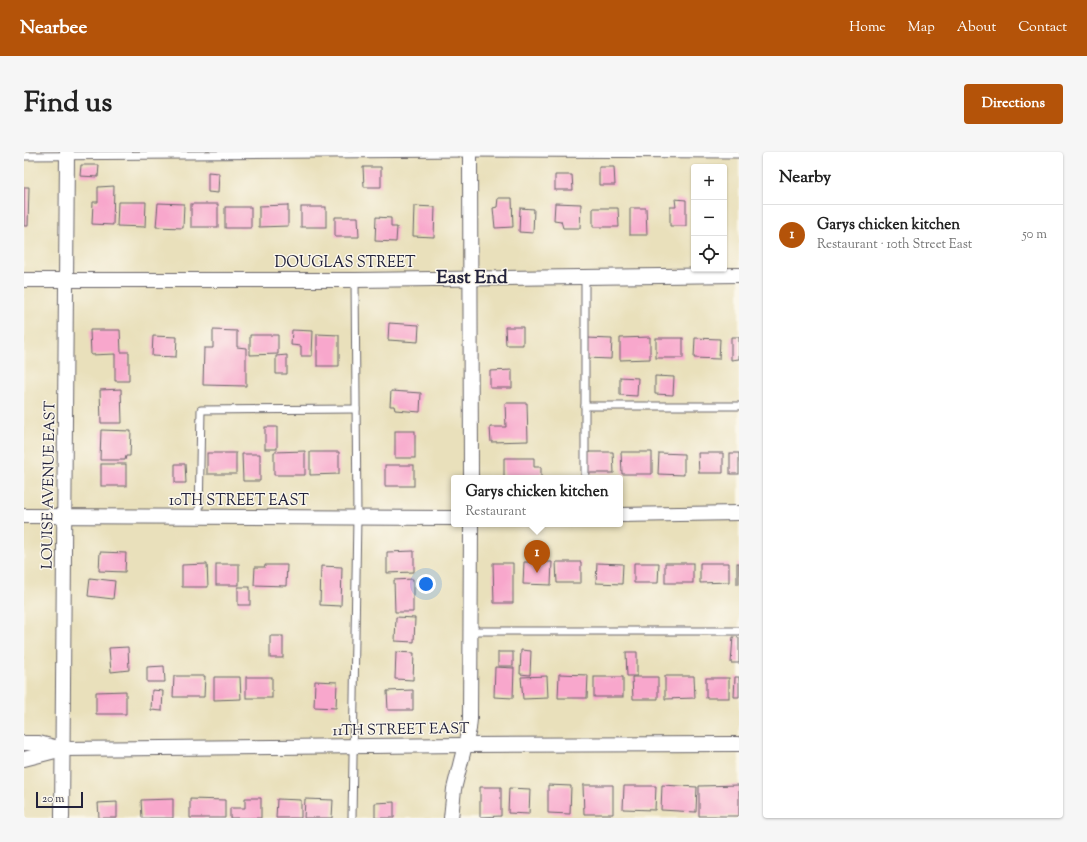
<!DOCTYPE html>
<html lang="en">
<head>
<meta charset="utf-8">
<style>
	body { margin:0; font-family:"Sorts Mill Goudy",serif; background:#f6f6f6; color:#222 }
	.controls { position:absolute; right:12px; top:12px; display:grid; overflow:hidden; border-radius:4px; box-shadow:0 1px 3px #0004 }
	.controls button { width:36px; height:36px; display:grid; place-items:center; padding:0; border:0; border-bottom:1px solid #e0e0e0; background:#fff; color:#222; font:20px sans-serif }
	.scale { position:absolute; left:12px; bottom:10px; width:47px; box-sizing:border-box; padding-left:4px; border:2px solid #22223b; border-top:0; font-size:11px; line-height:14px; white-space:nowrap; color:#22223b; -webkit-text-stroke:3px #fbf7ec; paint-order:stroke }
	.you { position:absolute; left:402px; top:432px; width:14px; height:14px; margin:-10px; border:3px solid #fff; border-radius:50%; background:#1a73e8; box-shadow:0 0 0 6px #1a73e833 }
	.badge { display:grid; place-items:center; width:26px; height:26px; border-radius:50%; background:#b45309; color:#fff; font-size:13px; font-weight:700 }
	.pin { position:absolute; translate:-50% -33px; filter:drop-shadow(0 1px 2px #0008) }
	.pin::after { content:''; position:absolute; top:21px; width:14px; height:12px; background:inherit; clip-path:polygon(0 0,100% 0,50% 100%) }
	.popup { position:absolute; left:427px; top:323px; width:172px; height:52px; box-sizing:border-box; display:grid; place-content:center; border-radius:4px; background:#fff; filter:drop-shadow(0 1px 3px #0005); font-size:13px; white-space:nowrap; color:#767676 }
	.popup b { font-size:15px; color:#222 }
	.popup::after { content:''; position:absolute; left:50%; top:100%; margin-left:-8px; border:8px solid transparent; border-top-color:#fff }
	.list { margin:0; padding:0; list-style:none }
	h2 { display:flex; justify-content:space-between; align-items:center; height:52px; margin:0; padding:0 16px; font-size:17px }
	h2 small { font-size:13px; font-weight:400; color:#767676 }
	.list li { display:grid; grid-template-columns:26px 1fr auto; gap:12px; align-items:center; box-sizing:border-box; height:60px; padding:0 16px; border-top:1px solid #e0e0e0 }
	.list b { display:block; font-size:15px; white-space:nowrap }
	.list p { margin:0; font-size:13px; white-space:nowrap; color:#767676 }
	.list em { font-size:13px; font-style:normal; color:#767676 }
	.icon { flex:none; width:22px; height:22px; fill:none; stroke:currentColor; stroke-width:2; stroke-linecap:round; stroke-linejoin:round }
	.map { position:relative; flex:none; width:715px; height:666px; overflow:hidden; border-radius:4px }
	header { display:flex; align-items:center; gap:24px; box-sizing:border-box; height:56px; padding:0 20px; background:#b45309; color:#fff }
	header strong { font-size:19px }
	nav { display:flex; gap:22px; margin-inline-start:auto; font-size:14px }
	.intro { display:flex; align-items:center; justify-content:space-between; box-sizing:border-box; height:96px; padding:0 24px }
	h1 { margin:0; font-size:28px }
	.button { padding:10px 18px; border-radius:4px; background:#b45309; color:#fff; font-size:14px; font-weight:700 }
	main { display:flex; gap:24px; padding:0 24px }
	aside { flex:1; background:#fff; border-radius:4px; box-shadow:0 1px 3px #0004 }
	.map>svg:first-child { display:block }
	.building { fill:#f8a7cc }
	.lines { fill:none; stroke-linecap:round; stroke-linejoin:round }
	.service-casing { stroke:#686468; stroke-width:9 }
	.minor-casing { stroke:#686468; stroke-width:16 }
	.service { stroke:#fff; stroke-width:7 }
	.minor { stroke:#fff; stroke-width:14 }
	.labels { text-anchor:middle; stroke-width:3; stroke-linejoin:round; paint-order:stroke }
	.street-label { font-size:15px; fill:#22223b; stroke:#fbf7ec }
	.district-label { font-size:19px; font-weight:bold; fill:#22223b; stroke:#fbf7ec }
</style>
</head>
<body>
<header>
<strong>Nearbee</strong>
<nav><a>Home</a><a>Map</a><a>About</a><a>Contact</a></nav>
</header>
<div class="intro"><h1>Find us</h1><a class="button">Directions</a></div>
<main>
<div class="map">
<svg width="715" height="666" viewBox="0 0 715 666">
	<rect width="100%" height="100%" fill="#fbf7ec"/>
	<filter id="ink" filterUnits="userSpaceOnUse"><feTurbulence type="fractalNoise" baseFrequency=".025" numOctaves="2"/><feDisplacementMap in="SourceGraphic" scale="8" xChannelSelector="R" yChannelSelector="G"/><feConvolveMatrix kernelMatrix="1 2 1 2 8 2 1 2 1" color-interpolation-filters="sRGB"/></filter>
	<filter id="wash" filterUnits="userSpaceOnUse"><feTurbulence type="fractalNoise" baseFrequency=".012" numOctaves="4" result="noise"/><feDisplacementMap in="SourceGraphic" scale="16" xChannelSelector="R" yChannelSelector="G"/><feGaussianBlur stdDeviation="0.9" result="paint"/><feColorMatrix in="noise" values="0 0 0 0 0 0 0 0 0 0 0 0 0 0 0 0 0 1.4 0 .05"/><feComposite in="paint" operator="in"/></filter>
	<g filter="url(#wash)">
		<rect width="100%" height="100%" fill="#e9e0bb"/>
		<g id="blocks">
			<g class="building">
				<path d="M57 13H75L74 25 56 24Z"/>
				<path d="M339 15H357V35H340Z"/>
				<path d="M575 15H590L591 33H575Z"/>
				<path d="M184 20 195 21 194 41 184 40Z"/>
				<path d="M531 23H548L549 38H531Z"/>
				<path d="M90 34 89 73 68 72 69 50H74V35Z"/>
				<path d="M0 35H5L4 74H0Z"/>
				<path d="M474 46H488L489 75 471 76 469 56 473 55Z"/>
				<path d="M651 47 662 48V74H646V55H652Z"/>
				<path d="M94 50H122L121 75 93 74Z"/>
				<path d="M134 51 160 52 159 76 132 75Z"/>
				<path d="M531 51 557 52 556 76H539L537 69 530 68Z"/>
				<rect x="167" y="52" width="27" height="23"/>
				<path d="M264 53V74L235 75V54Z"/>
				<path d="M390 54 411 55 410 85 389 84Z"/>
				<rect x="201" y="55" width="26" height="21"/>
				<rect x="277" y="55" width="25" height="20"/>
				<path d="M496 56 510 57 509 81 495 80Z"/>
				<path d="M569 56H594L595 75H569Z"/>
				<path d="M606 56H622L623 83H606Z"/>
				<path d="M311 65H334L335 85H311Z"/>
				<path d="M352 65 367 66V75H373L372 90 351 89Z"/>
				<path d="M365 171 395 173 394 190 364 188Z"/>
				<path d="M481 175H499V193H482Z"/>
				<path d="M66 178H96L97 200H105V229H91V202L67 203Z"/>
				<path d="M189 178 213 179V195L222 196V234L179 233 180 196H189Z"/>
				<path d="M268 178 289 179 288 204H277V194L267 193Z"/>
				<path d="M293 182 315 183V214H293Z"/>
				<path d="M226 183H254V202L226 203Z"/>
				<path d="M129 184 153 185 152 205 128 204Z"/>
				<path d="M626 185V207L596 208V186Z"/>
				<path d="M707 185H715V207L707 208Z"/>
				<path d="M563 186 588 187 587 207 562 206Z"/>
				<rect x="632" y="186" width="27" height="20"/>
				<path d="M671 186 696 187 695 207 670 206Z"/>
				<path d="M263 203V222H252V204Z"/>
				<path d="M488 218V236H466V219Z"/>
				<path d="M631 224 650 225 649 243 631 242Z"/>
				<path d="M596 225 614 226 613 244 596 243Z"/>
				<path d="M97 237 98 271H77L76 238Z"/>
				<path d="M367 239 397 241 396 260 371 258 370 254H366Z"/>
				<path d="M481 251H503L504 289 467 290 466 275H482Z"/>
				<rect x="241" y="275" width="12" height="22"/>
				<path d="M77 278 107 279 106 304H102L101 308H76Z"/>
				<rect x="371" y="279" width="20" height="27"/>
				<path d="M281 299V323H250V300Z"/>
				<path d="M286 300H315V322L286 323Z"/>
				<path d="M564 300H589L590 321H564Z"/>
				<path d="M597 300H628V322H598Z"/>
				<rect x="183" y="301" width="29" height="21"/>
				<path d="M635 301 660 302V323L634 322Z"/>
				<path d="M674 301H699V321H675Z"/>
				<rect x="706" y="301" width="9" height="21"/>
				<path d="M218 302H236V329H219Z"/>
				<path d="M480 306H510V315H517V326H480Z"/>
				<rect x="77" y="312" width="25" height="22"/>
				<path d="M151 312H161L162 331H151Z"/>
				<rect x="361" y="313" width="29" height="21"/>
				<path d="M390 399V420L363 421V400Z"/>
				<path d="M76 400 102 401 101 420 75 419Z"/>
				<path d="M500 410H528L527 433 499 432Z"/>
				<path d="M532 410H557V431H533Z"/>
				<path d="M469 411H489V451H470Z"/>
				<path d="M573 411 599 412 598 432 572 431Z"/>
				<path d="M610 411H635L634 431H610Z"/>
				<rect x="641" y="411" width="28" height="20"/>
				<path d="M676 411H705V430L676 431Z"/>
				<rect x="713" y="411" width="2" height="21"/>
				<path d="M183 412 184 435H158V413Z"/>
				<rect x="192" y="412" width="23" height="21"/>
				<path d="M241 413H263L262 434 230 433 231 415H241Z"/>
				<path d="M297 414 318 415 317 454 296 453Z"/>
				<path d="M66 426 91 429 89 447 64 444Z"/>
				<path d="M389 427V460H371L370 428Z"/>
				<rect x="214" y="435" width="12" height="18"/>
				<path d="M372 465 391 466 390 490 371 489Z"/>
				<rect x="246" y="484" width="13" height="22"/>
				<path d="M709 485 715 486V511H707Z"/>
				<path d="M104 495 105 518 87 520 85 496Z"/>
				<path d="M497 498 507 499 506 523 496 522Z"/>
				<path d="M372 500 390 501 389 528 371 527Z"/>
				<rect x="474" y="500" width="15" height="14"/>
				<path d="M602 500H613V524H603Z"/>
				<path d="M140 514 141 530H123V515Z"/>
				<path d="M471 515 490 516 489 546 470 545Z"/>
				<path d="M535 522 564 523 563 546H534Z"/>
				<path d="M150 524H181L180 545H149Z"/>
				<path d="M523 524 524 546 499 547 497 525Z"/>
				<path d="M641 524H670L671 546 641 547Z"/>
				<path d="M190 525H216L217 547 190 548Z"/>
				<rect x="222" y="525" width="26" height="21"/>
				<rect x="570" y="525" width="29" height="20"/>
				<path d="M608 525H634V547H609Z"/>
				<path d="M711 525H715V545H710Z"/>
				<rect x="682" y="526" width="23" height="20"/>
				<path d="M291 529 313 530 312 556 290 555Z"/>
				<path d="M128 538 139 539 138 559 127 558Z"/>
				<path d="M389 538V558H364L363 539Z"/>
				<path d="M102 539V562H72V540Z"/>
				<path d="M524 633 547 634 546 662 524 661Z"/>
				<path d="M559 633H589V662H560Z"/>
				<path d="M638 633 673 635 672 660 637 658Z"/>
				<path d="M715 633V664H675V634Z"/>
				<path d="M600 634H632L631 658 599 657Z"/>
				<path d="M456 635H477V664L456 665Z"/>
				<path d="M485 636 506 637 505 662 484 661Z"/>
				<path d="M221 646H237V666H206V656H221Z"/>
				<path d="M149 647V666H118L117 648Z"/>
				<path d="M166 647 201 648V666H166Z"/>
				<path d="M253 647 277 648V666H252Z"/>
				<path d="M281 647 309 648 308 666H280Z"/>
				<path d="M93 650V666H75L74 651Z"/>
				<path d="M370 650V666H351V651Z"/>
			</g>
		</g>
	</g>
	<g filter="url(#ink)">
		<use href="#blocks" fill-opacity="0" stroke="#686468" stroke-width="1"/>
		<g class="lines">
			<defs>
				<g id="service">
					<path d="M0 4 446 1 715 2"/>
					<path d="M561 125V326"/>
					<path d="M561 254H715"/>
					<path d="M175 365 177 258 332 257"/>
					<path d="M446 479H715"/>
					<path d="M328 666 333 365 331 128"/>
				</g>
				<g id="minor">
					<path d="M446 0 447 326"/>
					<path d="M0 128H331L715 123"/>
					<path d="M596 363 715 361"/>
					<path d="M0 364 430 366"/>
					<path d="M0 591H15L38 597"/>
					<path d="M0 607 39 597 441 593 715 592"/>
					<path d="M38 666 43 0"/>
					<path d="M427 666 430 637 445 577 446 567 447 372"/>
				</g>
			</defs>
			<use href="#service" class="service-casing"/>
			<use href="#minor" class="minor-casing"/>
			<use href="#service" class="service"/>
			<use href="#minor" class="minor"/>
		</g>
	</g>
	<g class="labels">
		<g class="street-label">
			<text x="321" y="115">DOUGLAS STREET</text>
			<text transform="translate(24 333) rotate(-89)" y="5">LOUISE AVENUE EAST</text>
			<text x="215" y="353">10TH STREET EAST</text>
			<text transform="translate(377 577) rotate(-1)" y="5">11TH STREET EAST</text>
		</g>
		<g class="district-label">
			<text x="448" y="131">East End</text>
		</g>
	</g>
</svg>
<div class="controls">
<button>+</button>
<button>−</button>
<button><svg class="icon" aria-label="locate" viewBox="0 0 24 24"><circle cx="12" cy="12" r="6"/><path d="M12 2v4M12 18v4M2 12h4M18 12h4"/></svg></button>
</div>
<div class="scale">20 m</div>
<div class="you"></div>
<div class="pin badge" style="left:513px;top:421px">1</div>
<div class="popup"><b>Garys chicken kitchen</b>Restaurant</div>
</div>
<aside>
<h2>Nearby<small></small></h2>
<ul class="list">
<li><span class="badge">1</span><div><b>Garys chicken kitchen</b><p>Restaurant · 10th Street East</p></div><em>50 m</em></li>
</ul>
</aside>
</main>
</body>
</html>
